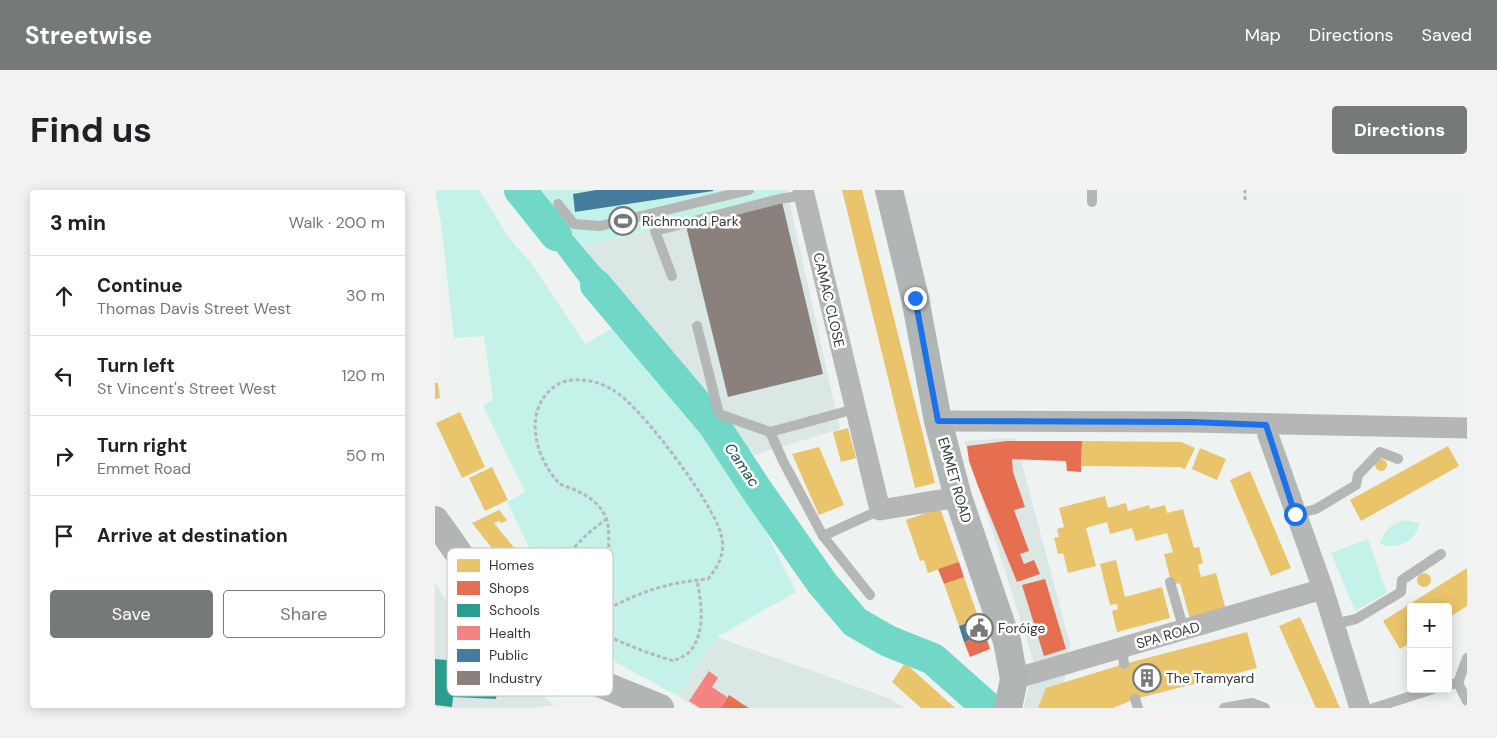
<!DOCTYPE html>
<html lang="en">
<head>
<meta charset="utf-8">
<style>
	body { margin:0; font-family:"DM Sans",sans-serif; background:#f2f2f2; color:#202124 }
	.controls { position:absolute; right:15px; bottom:15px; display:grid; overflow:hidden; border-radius:5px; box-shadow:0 2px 12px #0003 }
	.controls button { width:45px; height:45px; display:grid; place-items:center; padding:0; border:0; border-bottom:1px solid #e0e0e0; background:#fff; color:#202124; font:25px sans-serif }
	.stop { position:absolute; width:15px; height:15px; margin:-11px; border:4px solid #1a73e8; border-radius:50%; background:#fff }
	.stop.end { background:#1a73e8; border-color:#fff; box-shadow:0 1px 5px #0008 }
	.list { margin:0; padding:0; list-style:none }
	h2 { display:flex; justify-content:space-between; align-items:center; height:65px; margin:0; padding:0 20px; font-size:21px }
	h2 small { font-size:16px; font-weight:400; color:#757577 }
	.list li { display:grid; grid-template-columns:32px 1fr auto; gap:15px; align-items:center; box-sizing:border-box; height:80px; padding:0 20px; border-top:1px solid #e0e0e0 }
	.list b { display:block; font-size:19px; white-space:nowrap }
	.list p { margin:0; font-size:16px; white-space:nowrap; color:#757577 }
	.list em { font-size:16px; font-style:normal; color:#757577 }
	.actions { display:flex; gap:10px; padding:15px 20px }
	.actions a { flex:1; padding:11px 0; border:1px solid #757978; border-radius:5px; text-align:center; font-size:18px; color:#757978 }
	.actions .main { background:#757978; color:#fff }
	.icon { flex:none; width:28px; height:28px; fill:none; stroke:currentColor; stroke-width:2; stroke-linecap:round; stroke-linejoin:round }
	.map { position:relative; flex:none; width:1032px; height:518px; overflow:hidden; border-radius:5px }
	header { display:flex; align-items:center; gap:30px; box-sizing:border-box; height:70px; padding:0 25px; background:#757978; color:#fff }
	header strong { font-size:24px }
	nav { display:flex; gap:28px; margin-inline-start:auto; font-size:18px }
	.intro { display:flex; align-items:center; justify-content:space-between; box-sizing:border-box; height:120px; padding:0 30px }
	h1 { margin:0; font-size:35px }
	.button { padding:12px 22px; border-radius:5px; background:#757978; color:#fff; font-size:18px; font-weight:700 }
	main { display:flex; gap:30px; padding:0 30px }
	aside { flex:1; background:#fff; border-radius:5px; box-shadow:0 2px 12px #0003 }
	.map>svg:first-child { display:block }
	.built { fill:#dae7e4 }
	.green { fill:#c4f2e8 }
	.water { fill:#71d8c7 }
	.homes { fill:#e9c46a }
	.shops { fill:#e76f51 }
	.schools { fill:#2a9d8f }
	.health { fill:#f28482 }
	.public { fill:#457b9d }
	.industry { fill:#8a817c }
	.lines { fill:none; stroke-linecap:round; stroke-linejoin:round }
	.river { stroke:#71d8c7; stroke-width:32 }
	.path { stroke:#b6b8b7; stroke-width:3; stroke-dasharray:4 2.5; stroke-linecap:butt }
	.lane { stroke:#b4b7b6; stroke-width:10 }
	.street { stroke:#b4b7b6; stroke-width:21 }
	.secondary { stroke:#b2b5b5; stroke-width:28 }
	.route { stroke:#1a73e8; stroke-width:6 }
	.labels { text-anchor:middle; stroke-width:5; stroke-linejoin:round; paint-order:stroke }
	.poi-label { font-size:14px; fill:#343837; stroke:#fff; text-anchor:start }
	.street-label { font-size:14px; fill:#343837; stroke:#fff }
	.water-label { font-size:15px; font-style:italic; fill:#175247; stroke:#fff }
	.key { fill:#fff; stroke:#c2c3c3; stroke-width:1 }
	.key-label { font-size:14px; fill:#343837 }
</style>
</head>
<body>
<header>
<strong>Streetwise</strong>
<nav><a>Map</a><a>Directions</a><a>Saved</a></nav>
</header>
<div class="intro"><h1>Find us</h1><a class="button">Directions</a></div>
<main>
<aside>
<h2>3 min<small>Walk · 200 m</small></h2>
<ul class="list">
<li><svg class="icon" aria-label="ahead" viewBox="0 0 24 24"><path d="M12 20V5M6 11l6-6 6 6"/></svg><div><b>Continue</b><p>Thomas Davis Street West</p></div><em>30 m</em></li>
<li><svg class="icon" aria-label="left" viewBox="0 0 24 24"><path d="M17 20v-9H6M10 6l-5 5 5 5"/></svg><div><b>Turn left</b><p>St Vincent's Street West</p></div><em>120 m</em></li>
<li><svg class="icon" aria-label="right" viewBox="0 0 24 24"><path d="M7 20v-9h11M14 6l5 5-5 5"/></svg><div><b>Turn right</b><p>Emmet Road</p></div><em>50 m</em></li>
<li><svg class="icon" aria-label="arrive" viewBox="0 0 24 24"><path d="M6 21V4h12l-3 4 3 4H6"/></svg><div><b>Arrive at destination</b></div></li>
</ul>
<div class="actions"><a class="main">Save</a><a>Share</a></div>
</aside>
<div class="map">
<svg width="1032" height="518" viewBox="0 0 1032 518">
	<rect width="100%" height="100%" fill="#eef3f2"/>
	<g class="built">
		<path d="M353 5 405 239 320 265 283 234 200 119 148 57Z"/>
		<path d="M580 248 635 454 625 518H589L599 473 529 251Z"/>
		<path d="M0 393 10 409 56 461 78 484 119 515 97 518H0Z"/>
		<path d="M282 447 453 508 470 518H261L243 506 260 477Z"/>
	</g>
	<g class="green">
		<path d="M0 0H44L75 49 97 74 150 154 179 137 273 249 322 323 361 402 282 447 260 477 243 506 129 444 109 430 84 404 106 382 72 312 90 302 48 216 58 209 49 146 19 148 6 33Z"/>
		<path d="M101 0H352L353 5 148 57Z"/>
		<path d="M970 330 984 333C983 352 960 360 945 354 949 340 956 334 970 330Z"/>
		<path d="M933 349 952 403 920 421 896 363Z"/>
	</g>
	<path class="water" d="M102 3 200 119 179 137 87 16Z"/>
	<g class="homes">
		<path d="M407 0H427L500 293 480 298Z"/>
		<path d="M0 193H3L5 208 0 209Z"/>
		<path d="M25 222 50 277 27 288 1 233Z"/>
		<path d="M413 238 421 268 406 272 398 242Z"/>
		<path d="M647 251 746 252 760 258 750 279 745 277 647 276Z"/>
		<path d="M1013 256 1024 276 926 331 915 310Z"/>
		<path d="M384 257 409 315 384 325 357 264Z"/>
		<path d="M765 258 791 269 782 290 757 279Z"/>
		<circle cx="946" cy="275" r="6"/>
		<path d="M57 277 73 310 50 321 34 288Z"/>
		<path d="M815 281 856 378 836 386 795 290Z"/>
		<path d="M670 306 673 318 691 313 693 321 714 315 715 319 730 315 732 323 748 319 759 358 764 357 768 373 763 375 766 387 781 383 791 420 755 429 745 393 737 395 729 364 738 362 732 343 701 351 697 338 675 344 672 332 651 338 661 376 633 383 628 363 623 364 619 348 624 347 622 339 629 337 624 318Z"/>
		<path d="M505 318 524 372 493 383 489 370 485 371 471 330Z"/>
		<path d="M64 320 72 330 67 333 64 331 59 333 80 359 77 362 81 368 71 376 37 333Z"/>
		<path d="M681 370 690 407 727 397 735 428 682 442 677 421 683 419 682 414 675 415 665 374Z"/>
		<path d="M1032 378V416L1013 428V417H976V452L965 459 948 431Z"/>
		<circle cx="989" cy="390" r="7"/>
		<path d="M529 387 544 429 524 436 509 394Z"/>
		<path d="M865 427 892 488 905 518H881L844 436Z"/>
		<path d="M812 442 822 478 700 509 678 518H603L611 498 689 474Z"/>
		<path d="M470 473 520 518H486L457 492Z"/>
	</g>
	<g class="shops">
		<path d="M572 251H647L646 282 632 281 631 271 577 269 578 282 590 317 579 320 594 361 585 364 589 374 599 370 605 384 582 392 543 296 534 271 532 256Z"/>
		<path d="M524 372 529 387 509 394 503 379Z"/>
		<path d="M610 389 631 459 609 466 587 395Z"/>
		<path d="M550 444 555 459 535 467 529 452Z"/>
		<path d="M294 505 309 515 314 518H285Z"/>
	</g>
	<path class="schools" d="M0 469 66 475 61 509 18 507 17 517 0 515Z"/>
	<path class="health" d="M274 481 283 488 277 497 292 507 285 518H265L254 511Z"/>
	<g class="public">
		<path d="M161 0H278V1L140 22 138 4Z"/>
		<path d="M544 429 550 444 529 452 524 436Z"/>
	</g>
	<path class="industry" d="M347 12 388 184 293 207 251 36Z"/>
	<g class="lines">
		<g class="river">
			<path d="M85 0 121 45"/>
			<path d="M161 95 279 235 321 299 387 393 420 432 453 451 498 469 553 518"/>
		</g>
		<g class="path">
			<path d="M810 10V0"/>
			<path d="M172 329C148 345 106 383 128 415 143 438 213 464 239 471 244 468 250 466 253 463 272 445 266 412 262 390"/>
			<path d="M156 464C159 456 165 449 168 440 177 413 176 386 174 358 173 349 175 336 171 328 165 313 152 305 138 299 133 297 128 296 124 293 100 268 87 220 120 196 137 185 162 190 178 200 206 216 278 313 286 344 291 363 284 375 273 389 236 392 206 401 173 419"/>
		</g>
		<g class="lane">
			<path d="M657 12V0"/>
			<path d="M123 14 139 34 165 36 314 0"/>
			<path d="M237 86 220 41 344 9 370 5"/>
			<path d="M262 136 284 224 335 242"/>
			<path d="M420 219 335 242 348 271 388 346 445 320"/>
			<path d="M861 324 881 319 921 295 923 285 945 262 963 269"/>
			<path d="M388 346 435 405"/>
			<path d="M735 392 749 440"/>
			<path d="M899 434 921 429 966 402 967 390 1006 364"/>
			<path d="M687 459 689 474"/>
			<path d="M1023 493 1032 468"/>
			<path d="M1013 495 1023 493 1032 511"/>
			<path d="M700 509 703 518"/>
			<path d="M789 518 817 513 830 518"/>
			<path d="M939 518 998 499"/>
		</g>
		<g class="street">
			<path d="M368 0 445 320 523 307"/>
			<path d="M503 231 757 232 1032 238"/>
			<path d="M831 235 833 245 888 399 925 518"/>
			<path d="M579 489 888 399"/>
		</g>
		<g class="secondary">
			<path d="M454 0 480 108 503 231 523 307 572 451 579 489 573 518"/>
			<path d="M0 330C35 377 67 436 118 469 151 490 189 503 225 518"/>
		</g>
	</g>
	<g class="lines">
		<path class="route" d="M480 108 503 231 757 232 831 235 860 324"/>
	</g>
	<defs>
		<symbol id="stadium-ring" viewBox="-11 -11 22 22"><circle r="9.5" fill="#fff" stroke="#757978" stroke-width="1.5"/><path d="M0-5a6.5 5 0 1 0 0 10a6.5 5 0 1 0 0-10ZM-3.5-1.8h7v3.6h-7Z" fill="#757978"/></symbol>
		<symbol id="civic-ring" viewBox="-11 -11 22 22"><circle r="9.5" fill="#fff" stroke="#757978" stroke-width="1.5"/><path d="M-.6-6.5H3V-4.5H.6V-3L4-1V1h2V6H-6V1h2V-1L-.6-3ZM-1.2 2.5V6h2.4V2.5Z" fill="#757978"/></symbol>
		<symbol id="building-ring" viewBox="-11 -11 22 22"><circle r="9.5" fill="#fff" stroke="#757978" stroke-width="1.5"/><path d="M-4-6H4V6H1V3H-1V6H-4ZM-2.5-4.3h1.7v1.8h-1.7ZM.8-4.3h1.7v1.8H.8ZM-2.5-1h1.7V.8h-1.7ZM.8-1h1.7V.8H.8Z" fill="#757978"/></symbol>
	</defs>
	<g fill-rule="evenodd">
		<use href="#stadium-ring" x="172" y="15" width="32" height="32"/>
		<use href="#civic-ring" x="528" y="422" width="32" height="32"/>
		<use href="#building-ring" x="696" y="472" width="32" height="32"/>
	</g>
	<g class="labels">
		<g class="poi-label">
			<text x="207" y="36">Richmond Park</text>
			<text x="563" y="443">Foróige</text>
			<text x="731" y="493">The Tramyard</text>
		</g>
		<g class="street-label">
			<text transform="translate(394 110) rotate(77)" y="5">CAMAC CLOSE</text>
			<text transform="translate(520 290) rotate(74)" y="5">EMMET ROAD</text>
			<text transform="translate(733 445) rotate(-16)" y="5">SPA ROAD</text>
		</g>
		<g class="water-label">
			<text transform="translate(307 275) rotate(56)" y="5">Camac</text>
		</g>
	</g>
	<rect x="12" y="358" width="166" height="148" rx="8" class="key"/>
	<rect x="22" y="369" width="23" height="13" fill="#e9c46a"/>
	<rect x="22" y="391" width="23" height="14" fill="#e76f51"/>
	<rect x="22" y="414" width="23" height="13" fill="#2a9d8f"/>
	<rect x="22" y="436" width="23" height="14" fill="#f28482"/>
	<rect x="22" y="459" width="23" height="13" fill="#457b9d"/>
	<rect x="22" y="481" width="23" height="14" fill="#8a817c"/>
	<g class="key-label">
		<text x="54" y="380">Homes</text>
		<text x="54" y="403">Shops</text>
		<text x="54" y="425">Schools</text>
		<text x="54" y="448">Health</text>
		<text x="54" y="470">Public</text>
		<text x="54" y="493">Industry</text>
	</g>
</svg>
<div class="controls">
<button>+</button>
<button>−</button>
</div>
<div class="stop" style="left:860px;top:324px"></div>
<div class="stop end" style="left:480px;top:108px"></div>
</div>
</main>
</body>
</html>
